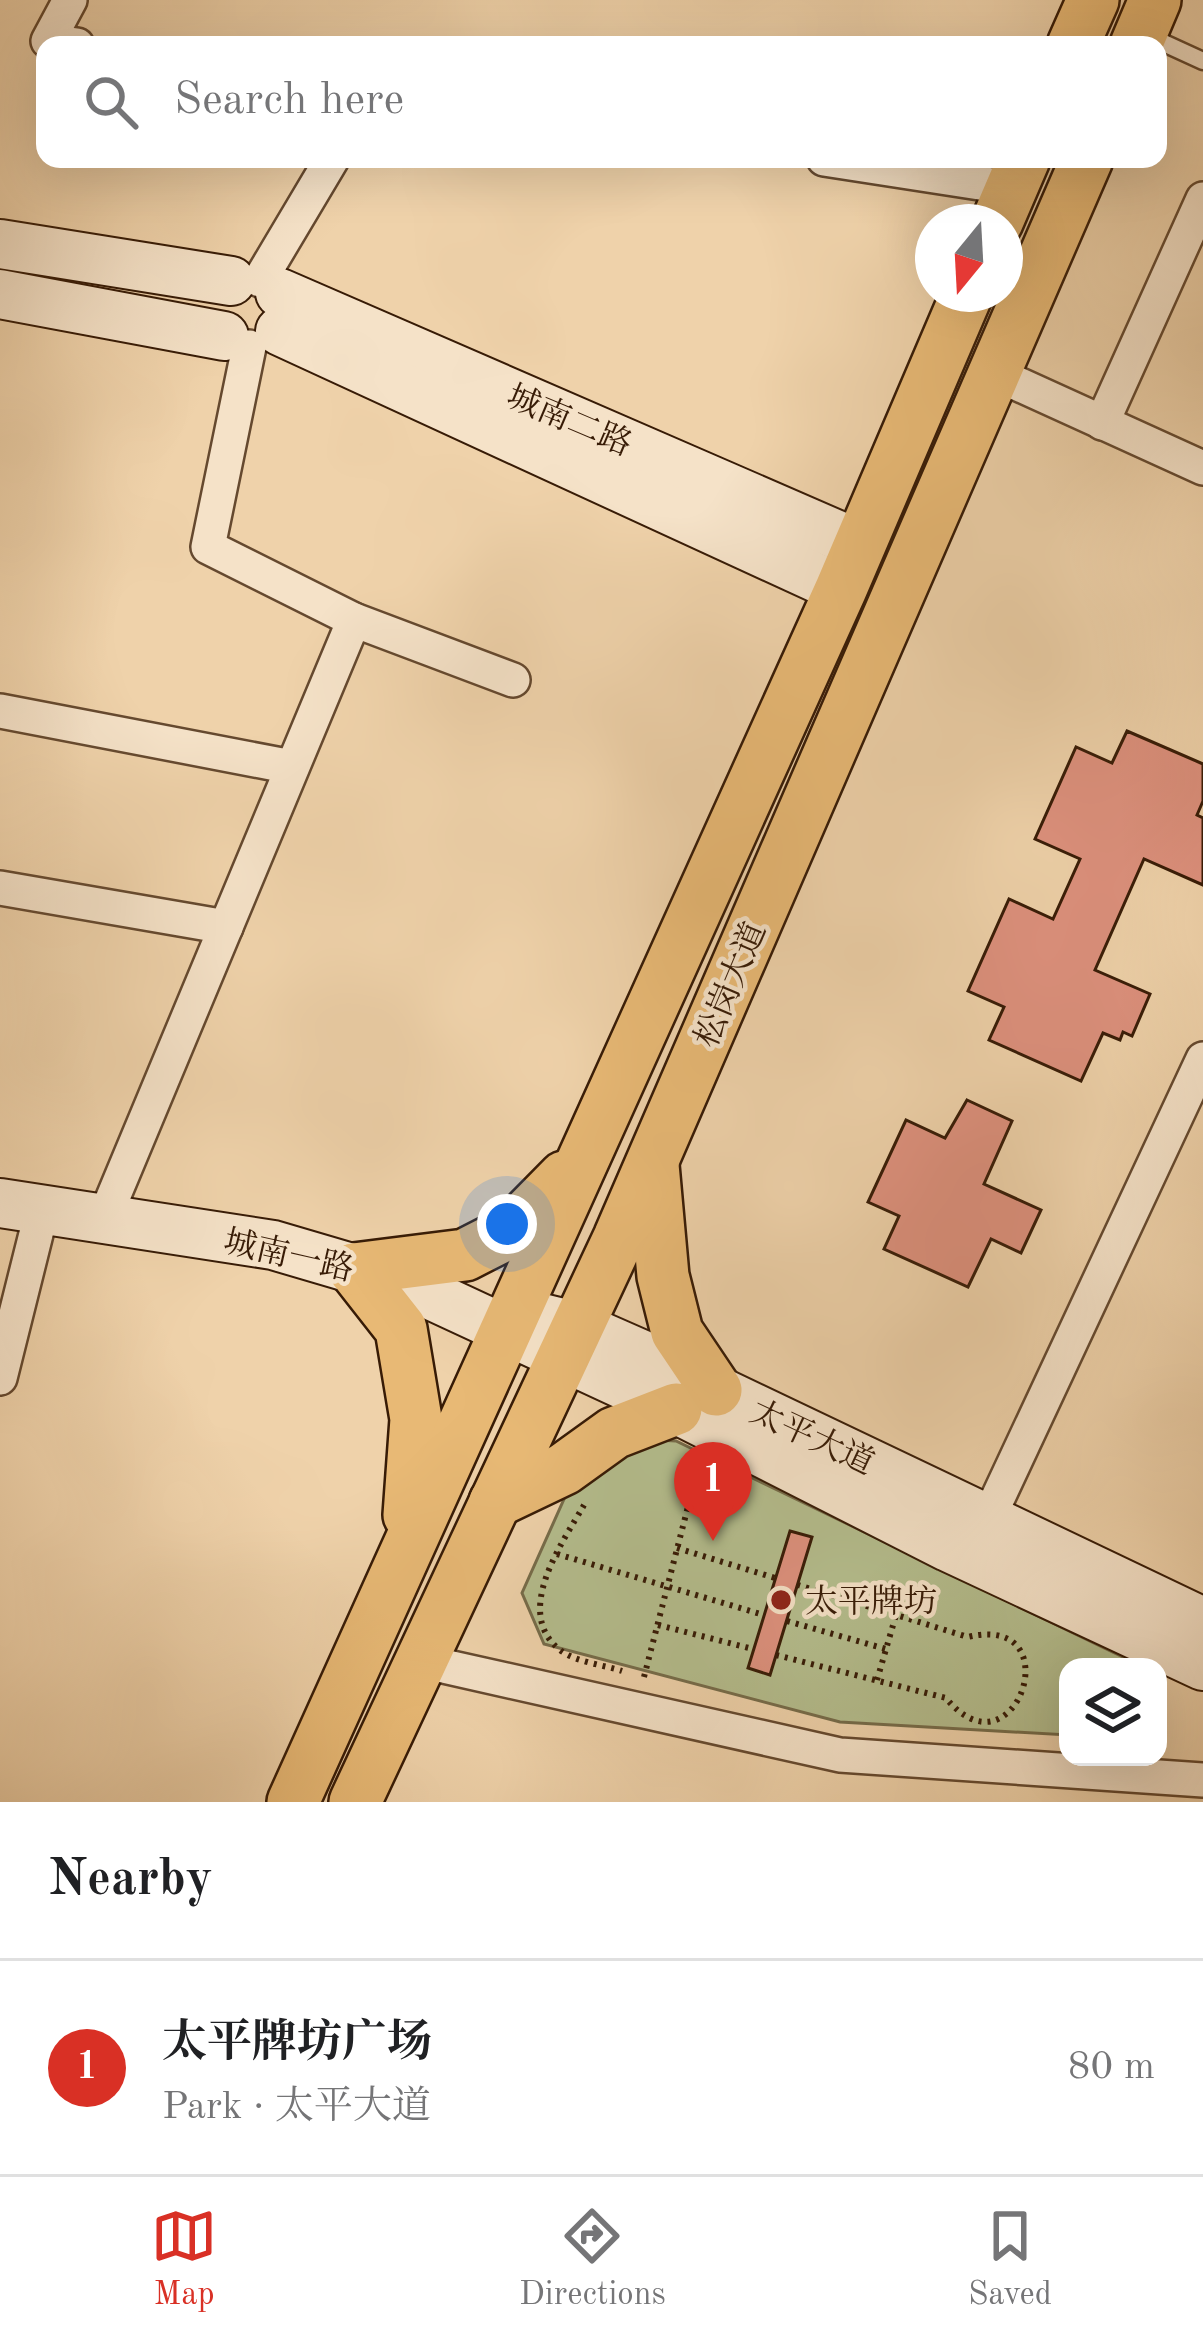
<!DOCTYPE html>
<html lang="en">
<head>
<meta charset="utf-8">
<style>
	body { margin:0; font-family:"Old Standard TT","Noto Serif SC",serif; background:#f6f6f6; color:#202124 }
	.controls { position:absolute; right:36px; bottom:36px; display:grid; overflow:hidden; border-radius:24px; box-shadow:0 12px 48px #0002 }
	.controls button { width:108px; height:108px; display:grid; place-items:center; padding:0; border:0; border-bottom:3px solid #e0e0e0; background:#fff; color:#202124; font:60px sans-serif }
	.compass { position:absolute; left:915px; top:204px; width:108px; height:108px; border-radius:50%; background:#fff; box-shadow:0 12px 48px #0002; rotate:198deg }
	.you { position:absolute; left:507px; top:1224px; width:42px; height:42px; margin:-30px; border:9px solid #fff; border-radius:50%; background:#1a73e8; box-shadow:0 0 0 18px #1a73e833 }
	.badge { display:grid; place-items:center; width:78px; height:78px; border-radius:50%; background:#d93025; color:#fff; font-size:39px; font-weight:700 }
	.pin { position:absolute; translate:-50% -99px; filter:drop-shadow(0 3px 6px #0008) }
	.pin::after { content:''; position:absolute; top:63px; width:42px; height:36px; background:inherit; clip-path:polygon(0 0,100% 0,50% 100%) }
	.list { margin:0; padding:0; list-style:none }
	h2 { display:flex; justify-content:space-between; align-items:center; height:156px; margin:0; padding:0 48px; font-size:51px }
	h2 small { font-size:39px; font-weight:400; color:#757577 }
	.list li { display:grid; grid-template-columns:78px 1fr auto; gap:36px; align-items:center; box-sizing:border-box; height:216px; padding:0 48px; border-top:3px solid #e0e0e0 }
	.list b { display:block; font-size:45px; white-space:nowrap }
	.list p { margin:0; font-size:39px; white-space:nowrap; color:#757577 }
	.list em { font-size:39px; font-style:normal; color:#757577 }
	.icon { flex:none; width:66px; height:66px; fill:none; stroke:currentColor; stroke-width:2; stroke-linecap:round; stroke-linejoin:round }
	.map { position:relative; flex:none; width:1203px; height:1802px; overflow:hidden }
	.search { position:absolute; background:#fff; box-shadow:0 12px 48px #0002; left:36px; right:36px; top:36px; height:132px; display:flex; align-items:center; gap:30px; box-sizing:border-box; padding:0 42px; border-radius:24px; color:#757577; font-size:45px }
	.sheet { height:372px; background:#fff }
	nav { display:flex; justify-content:space-around; align-items:center; box-sizing:border-box; height:168px; border-top:3px solid #e0e0e0; background:#fff; font-size:33px; color:#757577 }
	nav a { display:grid; justify-items:center; gap:6px }
	nav .on { color:#d93025 }
	.map>svg:first-child { display:block }
	.green { fill:#b4bd8d; stroke:#766c4a; stroke-width:3 }
	.building { fill:#de917e; stroke:#371b06; stroke-width:3 }
	.lines { fill:none; stroke-linecap:round; stroke-linejoin:round }
	.lane-casing { stroke:#65492f; stroke-width:21 }
	.street-casing { stroke:#65492f; stroke-width:38 }
	.secondary-casing { stroke:#371b06; stroke-width:52 }
	.primary-casing { stroke:#371b06; stroke-width:56 }
	.path { stroke:#371b06; stroke-width:6; stroke-dasharray:3 6; stroke-linecap:butt }
	.lane { stroke:#f5e2c8; stroke-width:16 }
	.street { stroke:#f5e2c8; stroke-width:33 }
	.secondary { stroke:#f5e2c8; stroke-width:48 }
	.primary { stroke:#e8b975; stroke-width:51 }
	.poi-dot { fill:#8f2418; stroke:#f5e2c8; stroke-width:4.5 }
	.labels { text-anchor:middle; stroke-width:9; stroke-linejoin:round; paint-order:stroke }
	.street-label { font-size:33px; fill:#371b06; stroke:#f5e2c8 }
	.poi-label { font-size:33px; fill:#371b06; stroke:#f5e2c8; text-anchor:start }
</style>
</head>
<body>
<div class="map">
<svg width="1203" height="1802" viewBox="0 0 1203 1802">
	<rect width="100%" height="100%" fill="#efd2aa"/>
	<filter id="stains"><feTurbulence type="fractalNoise" baseFrequency=".00167" numOctaves="4"/><feColorMatrix values="0 0 0 0 .2 0 0 0 0 .09 0 0 0 0 .02 0 0 0 .5 -.17"/></filter>
	<radialGradient id="worn" r=".72"><stop offset=".6" stop-color="#630" stop-opacity="0"/><stop offset="1" stop-color="#630" stop-opacity=".3"/></radialGradient>
	<path class="green" d="M638 1439 676 1441 1129 1660 1127 1667H1068V1735L840 1722 544 1644 522 1593 569 1488Z"/>
	<g class="building">
		<path d="M1127 731 1203 764V801L1197 815 1203 818V885L1144 859 1095 970 1150 994 1132 1036 1123 1032 1120 1040 1103 1033 1081 1081 989 1040 1004 1007 968 991 1009 899 1053 919 1080 859 1035 839 1076 747 1112 763Z"/>
		<path d="M967 1100 1012 1121 984 1184 1041 1210 1021 1253 991 1239 968 1287 884 1249 899 1216 868 1202 906 1120 945 1138Z"/>
		<path d="M790 1531 812 1537 770 1675 748 1668Z"/>
	</g>
	<g class="lines">
		<defs>
			<path id="lane" d="M1144 34 1203 61"/>
			<g id="street">
				<path d="M70 0 48 41 77 45"/>
				<path d="M824 159 1012 188"/>
				<path d="M260 280 332 159"/>
				<path d="M249 347 208 547 354 620 513 680"/>
				<path d="M994 373 1203 468"/>
				<path d="M1102 423 1203 199"/>
				<path d="M0 711 292 767"/>
				<path d="M0 888 226 927"/>
				<path d="M104 1219 354 620"/>
				<path d="M0 1378 42 1210"/>
				<path d="M988 1519 1203 1059"/>
				<path d="M421 1661 840 1755 1203 1780"/>
			</g>
			<g id="secondary">
				<path d="M0 244 231 281"/>
				<path d="M280 293 860 545"/>
				<path d="M0 294 224 336"/>
				<path d="M280 331 841 589"/>
				<path d="M0 1203 273 1245 409 1285 676 1409 948 1547 1203 1666"/>
				<path d="M542 1318 579 1327 645 1356 1203 1622"/>
			</g>
			<g id="primary">
				<path d="M1073 45 1093 0"/>
				<path d="M1136 45 1155 0"/>
				<path d="M997 222 1024 159"/>
				<path d="M653 1165 663 1276 677 1332 716 1390"/>
				<path d="M354 1269 401 1329 416 1419 409 1515"/>
				<path d="M354 1269 465 1255 510 1232 564 1177"/>
				<path d="M495 1502 564 1469 614 1433 676 1409"/>
				<path d="M293 1802 841 589 967 294"/>
				<path d="M355 1802 619 1238 1087 159"/>
			</g>
		</defs>
		<use href="#lane" class="lane-casing"/>
		<use href="#street" class="street-casing"/>
		<use href="#secondary" class="secondary-casing"/>
		<use href="#primary" class="primary-casing"/>
		<g class="path">
			<path d="M584 1505C563 1542 512 1612 560 1650 575 1662 604 1665 622 1671"/>
			<path d="M677 1548 775 1578"/>
			<path d="M557 1554 764 1615"/>
			<path d="M787 1621 886 1649"/>
			<path d="M658 1625 753 1649"/>
			<path d="M776 1655 946 1698C1015 1783 1073 1612 968 1637L798 1585"/>
			<path d="M644 1677 699 1464"/>
			<path d="M877 1680 896 1615"/>
		</g>
		<use href="#lane" class="lane"/>
		<use href="#street" class="street"/>
		<use href="#secondary" class="secondary"/>
		<use href="#primary" class="primary"/>
	</g>
	<circle class="poi-dot" cx="781" cy="1600" r="12"/>
	<g class="labels">
		<g class="street-label">
			<text transform="translate(570 419) rotate(23)" y="12">城南二路</text>
			<text transform="translate(729 984) rotate(-67)" y="12">松岗大道</text>
			<text transform="translate(289 1254) rotate(13)" y="12">城南一路</text>
			<text transform="translate(813 1436) rotate(25)" y="12">太平大道</text>
		</g>
		<g class="poi-label">
			<text x="805" y="1612">太平牌坊</text>
		</g>
	</g>
	<rect width="100%" height="100%" filter="url(#stains)"/>
	<rect width="100%" height="100%" fill="url(#worn)"/>
</svg>
<div class="controls">
<button><svg class="icon" aria-label="layers" viewBox="0 0 24 24"><path d="M12 4l9 5-9 5-9-5zM3 14l9 5 9-5"/></svg></button>
</div>
<svg class="compass" viewBox="-18 -18 36 36"><path d="M0-13l5 13h-10z" fill="#e53935"/><path d="M0 13l5-13h-10z" fill="#757577"/></svg>
<div class="you"></div>
<div class="pin badge" style="left:713px;top:1541px">1</div>
<div class="search"><svg class="icon" aria-label="search" viewBox="0 0 24 24"><circle cx="10" cy="10" r="6"/><path d="M15 15l6 6"/></svg>Search here</div>
</div>
<section class="sheet">
<h2>Nearby<small></small></h2>
<ul class="list">
<li><span class="badge">1</span><div><b>太平牌坊广场</b><p>Park · 太平大道</p></div><em>80 m</em></li>
</ul>
</section>
<nav>
<a class="on"><svg class="icon" aria-label="map" viewBox="0 0 24 24"><path d="M3 6l6-2 6 2 6-2v14l-6 2-6-2-6 2zM9 4v14M15 6v14"/></svg>Map</a>
<a><svg class="icon" aria-label="directions" viewBox="0 0 24 24"><path d="M12 3l9 9-9 9-9-9zM9 14v-3h6M13 9l2 2-2 2"/></svg>Directions</a>
<a><svg class="icon" aria-label="saved" viewBox="0 0 24 24"><path d="M7 4h10v16l-5-4-5 4z"/></svg>Saved</a>
</nav>
</body>
</html>
